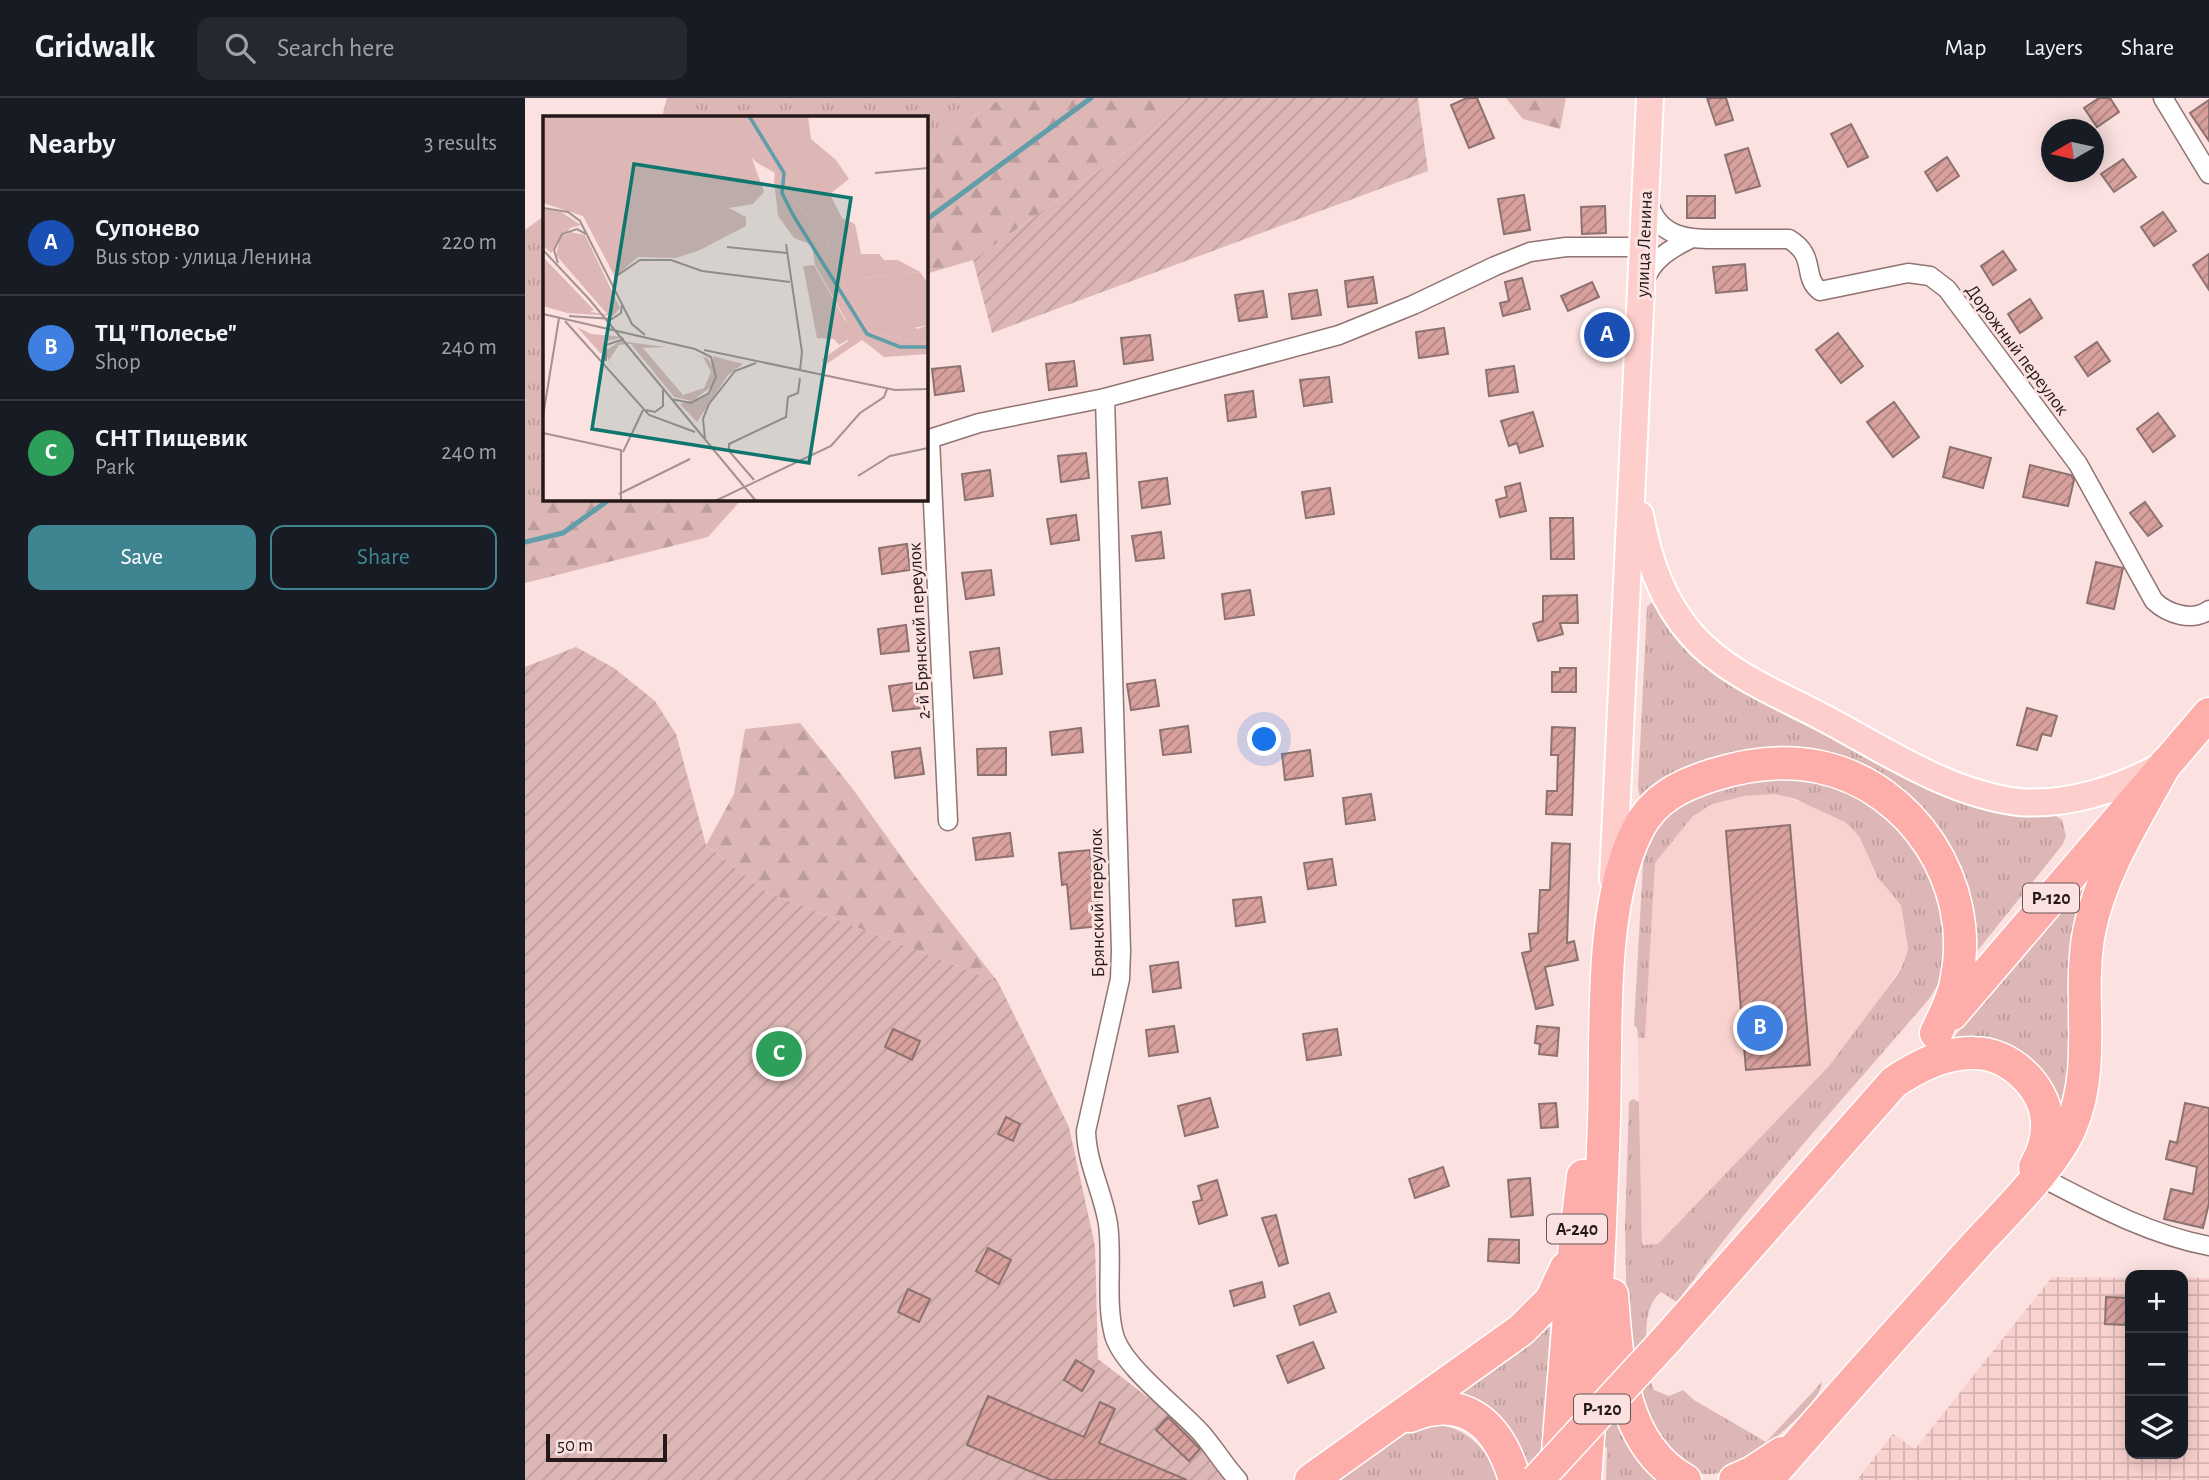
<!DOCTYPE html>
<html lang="en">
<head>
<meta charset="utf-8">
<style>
	body { margin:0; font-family:"Alegreya Sans",sans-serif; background:#242831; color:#f1f3f6 }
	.controls { position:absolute; right:21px; bottom:21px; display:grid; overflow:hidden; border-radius:14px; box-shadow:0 4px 18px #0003 }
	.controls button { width:63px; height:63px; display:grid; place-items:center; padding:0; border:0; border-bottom:2px solid #363941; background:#171b24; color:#f1f3f6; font:35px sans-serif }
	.compass { position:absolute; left:1516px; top:21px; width:63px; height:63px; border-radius:50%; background:#171b24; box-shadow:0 4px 18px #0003; rotate:261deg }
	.scale { position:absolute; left:21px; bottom:18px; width:121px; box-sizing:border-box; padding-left:7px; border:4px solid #241918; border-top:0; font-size:19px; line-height:24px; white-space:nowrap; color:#241918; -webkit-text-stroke:5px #fbe1e0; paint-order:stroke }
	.you { position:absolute; left:740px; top:642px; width:24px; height:24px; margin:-18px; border:5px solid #fff; border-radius:50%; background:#1a73e8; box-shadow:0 0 0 10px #1a73e833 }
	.badge { display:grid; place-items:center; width:46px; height:46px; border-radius:50%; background:#3f8591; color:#fff; font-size:23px; font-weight:700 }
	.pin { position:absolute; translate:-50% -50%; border:4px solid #fff; box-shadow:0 2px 7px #0006 }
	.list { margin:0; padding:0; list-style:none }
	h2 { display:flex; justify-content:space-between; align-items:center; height:91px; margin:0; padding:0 28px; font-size:30px }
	h2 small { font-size:23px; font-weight:400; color:#9ea1a6 }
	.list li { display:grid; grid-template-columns:46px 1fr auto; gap:21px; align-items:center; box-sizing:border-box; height:105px; padding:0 28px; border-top:2px solid #363941 }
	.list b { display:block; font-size:26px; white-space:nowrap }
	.list p { margin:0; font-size:23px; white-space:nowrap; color:#9ea1a6 }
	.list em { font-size:23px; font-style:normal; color:#9ea1a6 }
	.actions { display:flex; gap:14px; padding:21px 28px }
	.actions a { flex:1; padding:16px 0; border:2px solid #3f8591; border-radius:14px; text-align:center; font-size:24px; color:#3f8591 }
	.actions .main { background:#3f8591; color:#fff }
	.icon { flex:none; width:38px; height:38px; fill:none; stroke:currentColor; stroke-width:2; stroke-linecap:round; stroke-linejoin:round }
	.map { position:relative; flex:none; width:1684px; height:1382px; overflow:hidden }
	header { display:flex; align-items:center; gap:42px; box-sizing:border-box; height:98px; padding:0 35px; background:#171b24; border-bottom:2px solid #363941 }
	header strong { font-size:33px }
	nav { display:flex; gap:38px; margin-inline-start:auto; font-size:24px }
	.search { width:490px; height:63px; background:#242831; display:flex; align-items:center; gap:18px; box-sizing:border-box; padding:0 24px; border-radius:14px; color:#9ea1a6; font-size:26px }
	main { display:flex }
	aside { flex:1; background:#171b24 }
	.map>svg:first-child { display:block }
	.built { fill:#f9d1ce }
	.industrial { fill:url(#industrial-grid) }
	.grass { fill:url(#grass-tufts) }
	.forest { fill:url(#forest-firs) }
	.garden { fill:url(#garden-furrows) }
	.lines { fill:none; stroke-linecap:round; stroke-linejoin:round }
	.stream { stroke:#619eaa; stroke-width:5 }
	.building { fill:url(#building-hatch); stroke:#8d7270; stroke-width:2 }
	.street-casing { stroke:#907472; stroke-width:21 }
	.primary-casing { stroke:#fff; stroke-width:30 }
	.highway-casing { stroke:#fff; stroke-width:35 }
	.street { stroke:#fff; stroke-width:18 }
	.primary { stroke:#fececc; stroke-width:26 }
	.highway { stroke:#feaeaa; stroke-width:32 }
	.highway-bridge-casing { stroke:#fff; stroke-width:35; stroke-linecap:butt }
	.highway-bridge { stroke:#feaeaa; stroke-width:32 }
	.labels { text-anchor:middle; stroke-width:6; stroke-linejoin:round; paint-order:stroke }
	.shield { fill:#fbe1e0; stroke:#645554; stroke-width:2 }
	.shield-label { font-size:18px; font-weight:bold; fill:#241918 }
	.street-label { font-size:19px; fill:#241918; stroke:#fbe1e0 }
	.inset-river { fill:none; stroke:#619eaa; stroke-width:3.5 }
	.inset-road { fill:none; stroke:#a59190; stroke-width:2 }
	.view { fill:#0f766e; fill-opacity:0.15; stroke:#0f766e; stroke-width:3.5 }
	.inset-edge { fill:none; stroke:#241918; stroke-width:3.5 }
</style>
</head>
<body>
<header>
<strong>Gridwalk</strong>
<div class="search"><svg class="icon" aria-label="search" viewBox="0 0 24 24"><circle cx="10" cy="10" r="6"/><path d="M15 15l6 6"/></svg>Search here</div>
<nav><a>Map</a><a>Layers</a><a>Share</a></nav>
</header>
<main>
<aside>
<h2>Nearby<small>3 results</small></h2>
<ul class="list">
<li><span class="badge" style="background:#1a4fb4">A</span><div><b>Супонево</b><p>Bus stop · улица Ленина</p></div><em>220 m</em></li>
<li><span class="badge" style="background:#3f7fe0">B</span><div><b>ТЦ &quot;Полесье&quot;</b><p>Shop</p></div><em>240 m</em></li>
<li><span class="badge" style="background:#2e9e5b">C</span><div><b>СНТ Пищевик</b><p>Park</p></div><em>240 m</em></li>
</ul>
<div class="actions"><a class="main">Save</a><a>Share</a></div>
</aside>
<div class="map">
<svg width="1684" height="1382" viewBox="0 0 1684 1382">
	<defs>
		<pattern id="industrial-grid" width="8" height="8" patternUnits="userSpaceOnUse" patternTransform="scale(1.75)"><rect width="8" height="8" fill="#f9d1ce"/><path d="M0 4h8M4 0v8" fill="none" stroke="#d5b3b0"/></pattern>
		<pattern id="grass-tufts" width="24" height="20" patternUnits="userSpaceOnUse" patternTransform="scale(1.75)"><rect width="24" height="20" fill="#dcb7b5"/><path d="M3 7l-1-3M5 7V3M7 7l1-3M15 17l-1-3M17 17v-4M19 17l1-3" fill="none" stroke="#bd9d9b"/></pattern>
		<pattern id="forest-firs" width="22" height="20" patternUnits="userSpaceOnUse" patternTransform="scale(1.75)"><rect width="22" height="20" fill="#dcb7b5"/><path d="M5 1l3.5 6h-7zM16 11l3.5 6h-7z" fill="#bd9d9b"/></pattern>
		<pattern id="garden-furrows" width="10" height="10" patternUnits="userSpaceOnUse" patternTransform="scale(1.75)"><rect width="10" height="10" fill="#dcb7b5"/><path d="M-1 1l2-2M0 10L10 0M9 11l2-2" fill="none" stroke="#bd9d9b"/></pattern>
		<pattern id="building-hatch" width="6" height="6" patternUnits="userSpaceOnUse" patternTransform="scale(1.75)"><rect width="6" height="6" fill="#d8a19e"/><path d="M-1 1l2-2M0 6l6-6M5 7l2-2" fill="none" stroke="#af8280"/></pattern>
	</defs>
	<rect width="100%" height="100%" fill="#fbe1e0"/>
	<path class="built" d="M1250 696 1290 709 1320 724 1334 738 1353 780 1376 807 1383 849 1379 864 1338 925 1304 968 1133 1146 1117 1147 1113 940H1120L1130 765 1167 719 1185 707 1218 698Z"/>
	<path class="industrial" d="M1527 1179 1605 1180V1356H1658V1180H1684V1382H1332L1368 1336 1390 1351Z"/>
	<g class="grass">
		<path d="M142 0H477L401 47V19H137Z"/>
		<path d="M19 118V395L0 400V132Z"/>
		<path d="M1127 504 1131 506 1154 542 1180 566 1505 717 1531 718 1537 722 1541 738 1538 746 1449 857 1442 800 1325 667 1115 699 1113 689 1122 509Z"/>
		<path d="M1243 678 1307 684 1359 712 1401 760 1422 831 1417 880 1404 901C1319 1000 1229 1098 1152 1204L1136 1194C1112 1214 1124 1258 1126 1285L1129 1292 1144 1298 1158 1292 1169 1302 1241 1344 1297 1284C1295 1309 1227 1360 1204 1372 1194 1376 1183 1377 1172 1375L1124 1334 1102 1227 1100 1128 1104 1004 1108 1001 1114 1004 1117 1147 1133 1146 1304 968 1373 876 1379 864 1383 850 1376 807 1353 780 1334 738 1320 724 1270 701 1250 696 1218 698 1185 707 1167 719 1130 765 1120 940H1113L1112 930 1109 927 1118 766C1128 697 1187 692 1243 678Z"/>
		<path d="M1567 775 1550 948 1540 1024 1528 1005 1424 945Z"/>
		<path d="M1025 1229 1015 1382H1004L934 1294 1017 1231Z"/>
		<path d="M1080 1268 1109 1355 1131 1382H1081L1082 1350 1077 1346Z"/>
		<path d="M911 1327C945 1330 962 1353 975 1382H812C840 1363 877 1329 911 1327Z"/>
	</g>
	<g class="forest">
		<path d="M477 0H663L615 44 448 162 401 176V47Z"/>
		<path d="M981 0H1041L1035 31 998 21Z"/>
		<path d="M19 395V401H217L183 439 0 485V400Z"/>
		<path d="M275 625 327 690 390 778 473 884 241 794 181 747 209 696 220 631Z"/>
	</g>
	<g class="garden">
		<path d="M663 0H893L903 73 467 235 448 162 615 44Z"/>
		<path d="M51 549 89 570 130 603 151 636 181 747 241 794 473 884 544 1029 570 1148 573 1261 672 1337 704 1382H0V569Z"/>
	</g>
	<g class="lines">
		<g class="stream">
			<path d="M401 122 566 0"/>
			<path d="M0 444 38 435 85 401"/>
		</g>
	</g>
	<g class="building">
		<path d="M942 0H952L969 40 944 50 926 7Z"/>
		<path d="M1182 0H1201L1208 22 1191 27Z"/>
		<path d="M1574 0H1585L1594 14 1572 29 1559 10Z"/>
		<path d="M1684 2V43L1665 15Z"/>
		<path d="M1326 26 1343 59 1323 69 1306 36Z"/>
		<path d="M1223 50 1235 88 1211 95 1200 57Z"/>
		<path d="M1422 59 1434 78 1412 93 1400 74Z"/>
		<path d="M1598 61 1611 79 1589 94 1576 76Z"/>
		<path d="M999 97 1005 132 979 136 973 101Z"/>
		<rect x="1162" y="98" width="28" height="22"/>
		<path d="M1080 108 1081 135 1057 136 1056 109Z"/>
		<path d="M1638 114 1651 133 1629 148 1616 129Z"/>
		<path d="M1478 153 1491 172 1468 187 1456 168Z"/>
		<path d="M1684 156V192L1668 167Z"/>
		<path d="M1220 166 1222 192 1191 195 1188 169Z"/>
		<path d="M848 179 852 205 823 209 820 183Z"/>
		<path d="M997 180 1005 211 978 218 975 205 984 203 980 184Z"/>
		<path d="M1067 184 1074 199 1043 213 1036 198Z"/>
		<path d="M792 192 796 217 767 221 764 196Z"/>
		<path d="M738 193 742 219 714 223 710 197Z"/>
		<path d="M1505 201 1517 220 1495 235 1483 216Z"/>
		<path d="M919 230 923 256 894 260 891 234Z"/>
		<path d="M1313 235 1338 268 1316 285 1291 252Z"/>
		<path d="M625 237 628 262 599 266 596 240Z"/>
		<path d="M1572 244 1585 263 1563 278 1550 259Z"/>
		<path d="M549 263 552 288 524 292 521 266Z"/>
		<path d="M435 268 439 293 410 297 407 271Z"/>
		<path d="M989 268 993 294 964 298 961 272Z"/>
		<path d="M804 279 807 304 779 308 775 282Z"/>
		<path d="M728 293 731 319 703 323 700 297Z"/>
		<path d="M1369 304 1394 339 1368 359 1342 324Z"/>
		<path d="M1008 314 1018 348 995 355 992 345 984 348 976 323Z"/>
		<path d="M1633 315 1650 338 1628 354 1612 331Z"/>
		<path d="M1425 349 1466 360 1458 390 1418 379Z"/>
		<path d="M561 355 564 380 536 384 533 358Z"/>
		<path d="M1505 367 1546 377 1549 382 1543 408 1498 399Z"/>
		<path d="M465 372 468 398 440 402 437 376Z"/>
		<path d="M642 380 645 406 617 410 614 384Z"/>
		<path d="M995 385 1001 413 975 419 971 402 982 399 980 389Z"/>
		<path d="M805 390 809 416 781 420 777 394Z"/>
		<path d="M1620 404 1637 428 1623 438 1605 415Z"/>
		<path d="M551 417 554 442 526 446 522 421Z"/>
		<path d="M1025 420H1048L1049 461H1026Z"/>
		<path d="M636 434 639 460 611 463 607 438Z"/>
		<path d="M382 446 385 472 357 476 354 450Z"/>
		<path d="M1571 464 1598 470 1589 511 1562 505Z"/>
		<path d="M466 472 469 497 441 501 437 475Z"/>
		<path d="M725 492 729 517 700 521 697 496Z"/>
		<path d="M1052 497 1053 525H1035L1038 536 1013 543 1008 526 1018 523V498Z"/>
		<path d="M381 527 384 553 356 556 353 531Z"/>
		<path d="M474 550 477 576 449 580 445 554Z"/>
		<path d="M1035 570H1051V594H1027V574H1035Z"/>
		<path d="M630 582 634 608 606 612 602 586Z"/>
		<path d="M393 584 396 610 368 613 364 588Z"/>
		<path d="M1502 610 1532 618 1526 638 1517 636 1512 652 1492 647Z"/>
		<path d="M663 628 666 654 638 657 635 632Z"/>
		<path d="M1027 629 1050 630 1047 717 1021 716 1022 693H1032L1033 657H1026Z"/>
		<path d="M556 630 558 654 527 657 525 634Z"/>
		<path d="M395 650 399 676 370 680 367 654Z"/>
		<path d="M481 650V677H453L452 651Z"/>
		<path d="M785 652 788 678 760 682 757 656Z"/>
		<path d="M846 696 850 722 821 726 818 700Z"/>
		<path d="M1265 727 1285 967 1221 972 1201 733Z"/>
		<path d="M485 735 488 758 451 762 448 740Z"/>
		<path d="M1027 745 1045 746 1042 845 1049 843 1053 862 1020 869 1028 907 1011 911 997 855 1006 853 1004 836 1013 835 1015 792H1025Z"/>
		<path d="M565 752 570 802H573L575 828 546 831 542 786 537 787 534 755Z"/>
		<path d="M807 761 811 787 783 791 779 765Z"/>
		<path d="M736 799 740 824 711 828 708 802Z"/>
		<path d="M653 864 656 890 628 894 625 868Z"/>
		<path d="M649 928 653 954 624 958 621 932Z"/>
		<path d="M1012 928 1034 930 1032 958 1014 956 1015 946 1010 945Z"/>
		<path d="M368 931 395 943 387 962 360 949Z"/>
		<path d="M812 931 816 957 782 962 778 936Z"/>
		<path d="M685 1000 693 1029 660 1038 653 1008Z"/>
		<path d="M1031 1005 1033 1029 1016 1030 1014 1006Z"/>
		<path d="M1660 1005 1684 1010V1105L1678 1130 1639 1121 1646 1091 1668 1096 1672 1069 1641 1061 1645 1043 1652 1045Z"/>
		<path d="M481 1019 495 1026 488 1043 473 1036Z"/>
		<path d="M918 1069 924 1088 890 1100 884 1081Z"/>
		<path d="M1005 1080 1008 1117 986 1119 983 1082Z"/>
		<path d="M692 1082 702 1117 674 1126 668 1104 677 1102 673 1088Z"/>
		<path d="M751 1117 763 1165 754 1168 737 1120Z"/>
		<path d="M964 1141 994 1142V1165L963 1163Z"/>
		<path d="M463 1150 486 1162 474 1186 451 1173Z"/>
		<path d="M737 1184 740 1199 709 1208 705 1193Z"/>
		<path d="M383 1191 405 1201 394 1224 373 1214Z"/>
		<path d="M804 1195 811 1214 775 1227 769 1208Z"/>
		<path d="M1581 1199 1605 1200V1219H1601V1227L1580 1226Z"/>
		<path d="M788 1244 799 1270 763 1285 752 1258Z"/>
		<path d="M551 1262 569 1273 557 1293 539 1282Z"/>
		<path d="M463 1298 559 1339 575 1304 590 1311 574 1345 662 1382H526L442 1347Z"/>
		<path d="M643 1319 675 1351 664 1363 631 1332Z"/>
	</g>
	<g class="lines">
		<defs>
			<g id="street">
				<path d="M1638 0 1684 76"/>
				<path d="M1123 101C1132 143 1167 141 1203 141 1223 141 1243 141 1264 141 1293 159 1276 178 1295 193L1383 175 1405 178 1422 191 1553 366 1629 503C1643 516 1667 524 1684 512"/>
				<path d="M1119 185C1126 162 1145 151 1165 141"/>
				<path d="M580 300 596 853 595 881 561 1033C562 1067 578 1094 583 1126 588 1162 580 1202 589 1237 598 1269 654 1310 677 1336 690 1351 700 1368 713 1382"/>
				<path d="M405 341 423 723"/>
				<path d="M401 342 454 325 580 300 814 237 888 207 970 168 1005 154 1041 149H1119"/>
				<path d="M1512 1077C1568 1106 1622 1136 1684 1148"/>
			</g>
			<g id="primary">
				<path d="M1115 417C1123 461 1137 503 1167 537 1201 576 1256 597 1301 621 1361 653 1425 696 1494 704 1542 708 1595 691 1636 668"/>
				<path d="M1088 781 1125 0"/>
			</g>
			<g id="highway">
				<path d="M1427 916 1684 616"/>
				<path d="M1087 1197C1092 1262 1096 1347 1160 1382"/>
				<path d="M1142 1241 1369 984C1393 968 1420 954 1449 955 1484 955 1519 987 1522 1023 1523 1039 1518 1055 1510 1069"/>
				<path d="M885 1318C942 1294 975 1330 990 1382"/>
				<path d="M1031 1378 1050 1145 1058 1078"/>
				<path d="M786 1382 996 1232 1026 1202 1041 1170"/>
				<path d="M1060 1382C1069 1262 1075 1142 1079 1022 1082 935 1073 809 1113 731 1129 700 1156 687 1188 677 1223 666 1258 661 1295 669 1388 689 1450 786 1432 879 1429 899 1420 916 1411 935"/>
				<path d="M1210 1382 1228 1374 1257 1355"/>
				<path d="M1242 1382C1310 1303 1380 1226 1450 1148 1479 1116 1530 1067 1546 1028 1572 967 1552 898 1564 834 1576 773 1612 719 1641 665"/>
			</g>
		</defs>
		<use href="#street" class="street-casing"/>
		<use href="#primary" class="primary-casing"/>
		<use href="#highway" class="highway-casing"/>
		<use href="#street" class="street"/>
		<use href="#primary" class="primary"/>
		<use href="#highway" class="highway"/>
		<defs>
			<path id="highway-bridge" d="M1012 1382 1142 1241"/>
		</defs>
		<use href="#highway-bridge" class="highway-bridge-casing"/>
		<use href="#highway-bridge" class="highway-bridge"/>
	</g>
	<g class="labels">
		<g class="shield">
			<rect x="1498" y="785.5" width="56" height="29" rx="5"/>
			<rect x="1022" y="1116.5" width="60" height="29" rx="5"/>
			<rect x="1049" y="1296.5" width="56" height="29" rx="5"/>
		</g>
		<g class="shield-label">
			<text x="1526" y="806">Р-120</text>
			<text x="1052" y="1137">А-240</text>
			<text x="1077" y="1317">Р-120</text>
		</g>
		<g class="street-label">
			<text transform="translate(1118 146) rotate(-88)" y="7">улица Ленина</text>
			<text transform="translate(1493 251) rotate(53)" y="7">Дорожный переулок</text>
			<text transform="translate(393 533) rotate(-93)" y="7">2-й Брянский переулок</text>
			<text transform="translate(571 805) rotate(-91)" y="7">Брянский переулок</text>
		</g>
	</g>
	<g transform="translate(18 18)">
		<rect width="385" height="385" fill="#fbe1e0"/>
		<path d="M171 0H265L268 23 293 44 306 63 287 78 299 102 312 108 318 138H336L341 144H355L377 156 321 162 374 213 385 209V228L329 217 317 203 282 121 246 79 244 61 231 65 232 57 213 46ZM0 93 18 96 38 109 27 112 8 137 0 130ZM27 116 42 119 77 192 70 200 24 197 0 190V141L51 194 47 196 64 198 13 139 17 123ZM34 211 48 218 82 221 64 225 58 238ZM77 225 123 231 100 232 140 279 161 272 168 256 160 241 133 234 165 242 170 251 168 271 149 285 131 281 88 228 76 229 66 244 72 253 66 245 62 235ZM170 240 200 248 185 259 154 306 137 288 168 277Z" fill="#dcb7b5"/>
		<path d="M244 61 246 79 282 121 317 203 329 217 385 228V238L341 241 319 224 285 247 278 244 305 225 303 204 272 149 269 129 251 122 235 100 231 65ZM186 92 203 101V110L157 134Z" fill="#dcb7b5"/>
		<path d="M0 0H171L206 34 221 76 210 88 186 92 157 134 133 142 95 141 72 161 40 100 0 87ZM271 149 311 220 296 229 291 223 274 222 260 150ZM377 156 385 167V209L355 215 321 162Z" fill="#dcb7b5"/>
		<path class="inset-river" d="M206 0 241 57 239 77 250 99 324 218 357 231H385"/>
		<path class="inset-road" d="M332 57 385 52M0 92 25 96 37 105 89 208 102 219M243 128 259 236 257 254M184 131 244 137M0 134 46 183 213 385M15 147 11 134 19 118 34 113 45 119M72 161 97 144H128L159 155 247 166M0 198 152 233 168 241 173 261 166 277 148 287 128 283M26 200 69 203 78 197 79 188M22 205 106 299 152 316M161 234 352 274 385 273M63 245V229L81 223M103 294 112 296 120 290V274M0 300 16 202M0 317 78 334V385M162 322 160 303 166 288 192 255 213 247M80 336 100 294M315 360 347 340 385 332M211 364 186 335V328L243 301 245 281 255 277 257 262M76 378 147 343M16 385H99M172 385 288 330 317 297 341 281 344 273"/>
		<path class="view" d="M91 48 308 82 266 347 49 313Z"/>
		<rect width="385" height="385" class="inset-edge"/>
	</g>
</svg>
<div class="controls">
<button>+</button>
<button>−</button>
<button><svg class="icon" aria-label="layers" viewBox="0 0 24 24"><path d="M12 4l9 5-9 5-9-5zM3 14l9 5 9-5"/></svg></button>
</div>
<svg class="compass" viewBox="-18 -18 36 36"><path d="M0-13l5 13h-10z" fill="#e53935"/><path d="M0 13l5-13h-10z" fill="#9ea1a6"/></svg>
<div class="scale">50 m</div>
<div class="you"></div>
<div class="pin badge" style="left:1082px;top:237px;background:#1a4fb4">A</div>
<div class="pin badge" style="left:1235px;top:930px;background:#3f7fe0">B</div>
<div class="pin badge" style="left:254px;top:956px;background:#2e9e5b">C</div>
</div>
</main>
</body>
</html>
